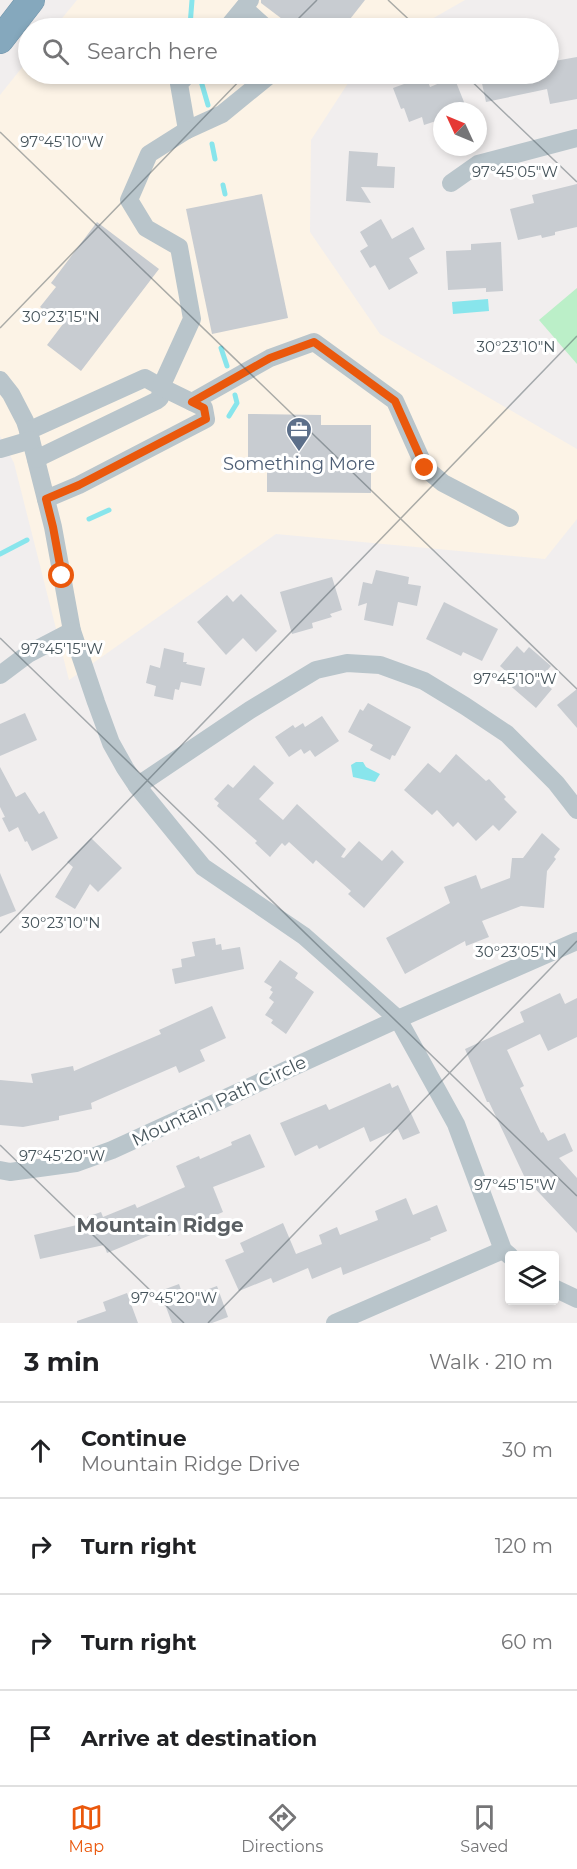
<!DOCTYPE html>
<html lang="en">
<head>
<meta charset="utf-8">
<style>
	body { margin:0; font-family:Montserrat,sans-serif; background:#f2f2f2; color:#202124 }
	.controls { position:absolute; right:18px; bottom:18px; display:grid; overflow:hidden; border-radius:6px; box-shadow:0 3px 9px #0003 }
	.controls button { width:54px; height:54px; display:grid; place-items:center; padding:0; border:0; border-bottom:2px solid #e0e0e0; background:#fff; color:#202124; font:30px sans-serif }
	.compass { position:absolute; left:433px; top:102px; width:54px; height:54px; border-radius:50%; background:#fff; box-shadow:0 3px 9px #0003; rotate:314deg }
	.stop { position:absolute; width:18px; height:18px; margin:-14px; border:4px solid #ea580c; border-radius:50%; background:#fff }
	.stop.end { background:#ea580c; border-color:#fff; box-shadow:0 2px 6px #0008 }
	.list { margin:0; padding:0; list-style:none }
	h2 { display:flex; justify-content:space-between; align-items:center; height:78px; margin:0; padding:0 24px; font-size:26px }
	h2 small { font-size:20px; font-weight:400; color:#757577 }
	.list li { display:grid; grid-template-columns:39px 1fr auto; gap:18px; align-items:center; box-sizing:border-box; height:96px; padding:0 24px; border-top:2px solid #e0e0e0 }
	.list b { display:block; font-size:22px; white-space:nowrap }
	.list p { margin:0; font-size:20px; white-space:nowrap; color:#757577 }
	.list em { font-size:20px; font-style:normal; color:#757577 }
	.icon { flex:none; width:33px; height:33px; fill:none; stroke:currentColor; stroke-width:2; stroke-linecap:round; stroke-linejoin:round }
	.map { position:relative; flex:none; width:577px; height:1323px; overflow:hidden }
	.search { position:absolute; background:#fff; box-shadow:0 3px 9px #0003; left:18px; right:18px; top:18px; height:66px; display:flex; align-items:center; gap:15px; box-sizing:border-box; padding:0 21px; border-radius:33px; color:#757577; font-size:22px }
	.sheet { height:462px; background:#fff }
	nav { display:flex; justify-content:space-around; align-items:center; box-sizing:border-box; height:84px; border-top:2px solid #e0e0e0; background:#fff; font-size:16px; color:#757577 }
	nav a { display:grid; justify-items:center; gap:3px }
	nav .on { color:#ea580c }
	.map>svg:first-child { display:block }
	.commercial { fill:#fcf3e6 }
	.green { fill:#bbefc8 }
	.water { fill:#88e5ec }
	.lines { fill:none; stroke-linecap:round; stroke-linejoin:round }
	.stream { stroke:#88e5ec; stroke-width:5 }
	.building { fill:#c8ccd1 }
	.highway-casing { stroke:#7093a9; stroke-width:28 }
	.minor { stroke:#b9c5cb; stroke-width:18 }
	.highway { stroke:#85a8bd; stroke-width:27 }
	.route { stroke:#ea580c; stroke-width:8 }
	.ticks { fill:none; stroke:#46545b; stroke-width:1.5; stroke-opacity:0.45 }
	.labels { text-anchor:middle; stroke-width:6; stroke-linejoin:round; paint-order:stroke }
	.service-label { font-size:18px; fill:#4e5e75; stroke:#fff }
	.street-label { font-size:18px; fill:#46545b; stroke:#fff }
	.neighbourhood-label { font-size:20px; font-weight:bold; fill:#5a5f63; stroke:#fff }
	.ticks-label { font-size:15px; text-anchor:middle; fill:#46545b; stroke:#fff; stroke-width:6; stroke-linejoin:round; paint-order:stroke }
</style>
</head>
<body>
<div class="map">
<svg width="577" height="1323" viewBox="0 0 577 1323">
	<rect width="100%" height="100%" fill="#f1eeee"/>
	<g class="commercial">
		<path d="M77 0H465L416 28H54Z"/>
		<path d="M28 60V74H354L311 140 310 232 380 334 577 449V519L545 559 276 534 69 680 14 463 0 436V95Z"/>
	</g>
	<path class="green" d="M577 288V364L539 320Z"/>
	<g class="water">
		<path d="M488 299 489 311 453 314 452 302Z"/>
		<path d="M356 762H363L366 767 380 774 375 782 353 777 351 765Z"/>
	</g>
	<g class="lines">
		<g class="stream">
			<path d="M190 26 192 0"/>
			<path d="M201 81 208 105"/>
			<path d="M212 144 215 159"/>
			<path d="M223 185 225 194"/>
			<path d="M221 348 227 366"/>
			<path d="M229 416 237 403 235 395"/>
			<path d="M89 519 109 510"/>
			<path d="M0 554 27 540"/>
		</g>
	</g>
	<g class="building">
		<path d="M261 0H365L343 28H294L261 3Z"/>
		<path d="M577 57V99L550 104 547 89 486 102 480 74H549V62Z"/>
		<path d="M426 76 430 87 454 77 466 107 460 108 461 111H442V119L424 125 422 117 409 122 404 108 401 109 393 88Z"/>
		<path d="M349 151 378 153 377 166 395 167 394 188 361 187 371 203 346 201Z"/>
		<path d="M577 184V227L555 232V235L542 238 541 235 518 240 510 209 534 203 532 195Z"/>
		<path d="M262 194 288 318 212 334 186 209Z"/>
		<path d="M381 219 392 239 413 227 425 249 409 258 418 273 389 290 375 265 370 268 360 251 368 246 360 232Z"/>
		<path d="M97 222 159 269 81 371 47 345 63 324 40 307 56 287 51 283Z"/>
		<path d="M501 242 503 291 486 292V288L448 290 446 251 471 250V244Z"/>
		<path d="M248 414 321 415V425H371V493L267 492V467H248Z"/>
		<path d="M376 570 409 577 408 584 421 586 417 606 398 602 393 626 364 620 367 603 358 606 363 582 372 584Z"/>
		<path d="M332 577 342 610 330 614 332 617 312 623 313 628 292 634 280 592Z"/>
		<path d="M241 594 277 631 256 652 243 638 226 655 197 622 227 595 233 602Z"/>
		<path d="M444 602 498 629 482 661 463 652 461 656 426 639Z"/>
		<path d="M517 646 524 653 529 647 551 666 544 674 547 677 543 682 552 689 536 708 506 682 511 676 500 666Z"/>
		<path d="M164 648 184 653 183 662H187L186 664 205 668 201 686 181 682 179 690 175 689 173 700 154 696 156 686 146 683 150 665 160 668Z"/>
		<path d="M577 689V728L557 705Z"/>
		<path d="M368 703 411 727 395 756 392 755 390 760 370 750 373 745 348 732 360 709 363 711Z"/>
		<path d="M25 713 37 740 0 756V724Z"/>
		<path d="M322 716 339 741 315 757 310 750 304 754 301 749 289 757 275 737 293 725 295 728 303 723 305 727Z"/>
		<path d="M456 754 486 781 489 779 506 797 504 799 517 812 499 831 493 825 476 841 458 822 453 827 437 810 432 815 404 790 428 763 440 773Z"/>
		<path d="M254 765 274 783 259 799 283 820 297 804 346 849 341 857 344 858 359 841 382 861 392 850 404 862 364 908 348 894 351 891 316 860 313 864 289 842 285 846 282 843 270 857 255 843 257 841 217 806 219 803 214 799 228 784 233 788Z"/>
		<path d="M0 767 16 797 25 792 39 814 44 811 58 838 32 851 27 841 25 842 18 827 9 832 2 818 5 817 0 807Z"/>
		<path d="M542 833 560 849 554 857 556 859 547 871 544 908 521 906 482 921 489 937 466 946 465 941 405 974 386 938 450 903 444 887 476 875 481 889 510 878 512 858H523Z"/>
		<path d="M91 838 122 868 98 892 90 884 75 909 55 897 73 867 67 862Z"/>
		<path d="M0 873 16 911 0 917Z"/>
		<path d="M215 938 216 945 221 944 222 950 240 947 244 969 175 984 172 969 182 967 181 959 195 956 192 942Z"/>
		<path d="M280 960 298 973 295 978 314 992 286 1034 271 1023 273 1020 265 1015 274 1002 269 998 273 992 270 990 272 987 264 982Z"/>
		<path d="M560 993 565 1004 577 998V1037L548 1051 540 1034 507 1050 524 1086 520 1088 541 1133 543 1132 548 1141 565 1133 573 1151 559 1158 577 1178V1233L525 1178 489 1102H487L465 1049 524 1022 520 1012Z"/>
		<path d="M212 1006 226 1038 200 1050 205 1061 179 1073 176 1066 91 1103 92 1109 59 1116V1120L23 1127 0 1125V1080L33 1083 31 1074 73 1066 74 1071 161 1034 159 1030Z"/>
		<path d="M390 1083 392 1088 398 1085 420 1133 403 1140 398 1129 370 1142 364 1127 319 1149 317 1145 295 1156 280 1123 326 1104 329 1110Z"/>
		<path d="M250 1134 265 1167 213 1187 223 1212 168 1236 165 1229 107 1253 104 1245 40 1259 34 1235 90 1222 87 1217 101 1212 103 1217 135 1204 137 1208 185 1187 176 1166 199 1156 200 1159 232 1145 231 1142Z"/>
		<path d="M406 1198 413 1215 437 1205 447 1231 430 1238 431 1240 343 1275 341 1267 312 1279 308 1268 273 1283 271 1278 239 1291 225 1260 244 1252 240 1243 283 1223 296 1254 322 1244 319 1235 337 1227 340 1235 378 1220 375 1211Z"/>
		<path d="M179 1284 184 1298 217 1286 228 1317 212 1323H172L160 1291Z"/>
		<path d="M127 1293 138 1323H77V1321L106 1311 103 1302Z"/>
	</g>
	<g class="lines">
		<defs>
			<path id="highway" d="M0 40 31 0"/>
		</defs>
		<use href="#highway" class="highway-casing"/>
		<g class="minor">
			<path d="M244 8 266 28"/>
			<path d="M227 28 250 0"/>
			<path d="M188 74 179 84 187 130 222 114 271 74"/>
			<path d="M451 183 478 164 577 138"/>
			<path d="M0 380 11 394 25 421 31 440 53 527 72 631 96 702 111 743 125 768 137 786 203 867 304 936 398 1019 456 1124 503 1250 510 1256"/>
			<path d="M192 402 270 358 314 342 395 401 425 468 443 483 510 518"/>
			<path d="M28 431 145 378 161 387 160 398 156 401 36 459"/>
			<path d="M0 449 31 440"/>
			<path d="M46 499 79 485 206 419 204 408 161 387 192 319 179 247 146 228 129 200 149 154 187 130"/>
			<path d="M0 675 28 654 72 631"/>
			<path d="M137 786 250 710 316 670 347 663 380 665 424 681 465 706 507 734 556 783 577 810"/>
			<path d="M0 1170 10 1172 76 1163 112 1150 398 1019 577 941"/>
			<path d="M554 1288 577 1299"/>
			<path d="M335 1323 503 1250"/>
		</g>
		<use href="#highway" class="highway"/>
	</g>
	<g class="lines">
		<path class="route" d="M62 576 53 527 46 499 79 485 206 419 204 408 192 402 270 358 314 342 395 401 425 468"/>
	</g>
	<path class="ticks" d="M388 0 418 28M289 28 317 0M464 74 577 182M0 132 577 689M0 328 246 74M0 638 577 1196M0 933 577 336M0 1145 184 1323M208 1323 577 941"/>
	<defs>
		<symbol id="office-pin" viewBox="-11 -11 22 30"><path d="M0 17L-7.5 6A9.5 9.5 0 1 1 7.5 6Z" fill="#5c6f8a" stroke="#fff"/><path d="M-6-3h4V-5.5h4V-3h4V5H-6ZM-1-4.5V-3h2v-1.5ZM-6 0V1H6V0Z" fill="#fff"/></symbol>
	</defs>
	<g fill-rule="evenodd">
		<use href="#office-pin" x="284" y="415" width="30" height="40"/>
	</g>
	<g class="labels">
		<g class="service-label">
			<text x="299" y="470">Something More</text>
		</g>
		<g class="street-label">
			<text transform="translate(219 1101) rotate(-25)" y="6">Mountain Path Circle</text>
		</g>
		<g class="neighbourhood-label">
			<text x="160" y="1232">Mountain Ridge</text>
		</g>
	</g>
	<g class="ticks-label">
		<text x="62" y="147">97°45'10"W</text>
		<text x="515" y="177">97°45'05"W</text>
		<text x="61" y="322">30°23'15"N</text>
		<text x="516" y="352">30°23'10"N</text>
		<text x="62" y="654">97°45'15"W</text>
		<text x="515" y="684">97°45'10"W</text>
		<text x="61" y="928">30°23'10"N</text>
		<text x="516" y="957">30°23'05"N</text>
		<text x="62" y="1161">97°45'20"W</text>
		<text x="515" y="1190">97°45'15"W</text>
		<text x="174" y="1303">97°45'20"W</text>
	</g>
</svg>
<div class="controls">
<button><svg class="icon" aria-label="layers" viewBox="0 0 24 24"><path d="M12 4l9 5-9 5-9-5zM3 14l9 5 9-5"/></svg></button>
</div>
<svg class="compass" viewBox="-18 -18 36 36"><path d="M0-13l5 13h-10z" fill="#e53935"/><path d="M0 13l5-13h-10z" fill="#757577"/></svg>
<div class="stop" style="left:62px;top:576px"></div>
<div class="stop end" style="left:425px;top:468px"></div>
<div class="search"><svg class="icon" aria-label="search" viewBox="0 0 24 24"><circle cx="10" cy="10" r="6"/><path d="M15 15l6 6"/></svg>Search here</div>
</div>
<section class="sheet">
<h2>3 min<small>Walk · 210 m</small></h2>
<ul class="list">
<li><svg class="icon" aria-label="ahead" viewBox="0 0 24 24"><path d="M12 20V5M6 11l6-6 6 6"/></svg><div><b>Continue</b><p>Mountain Ridge Drive</p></div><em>30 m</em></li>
<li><svg class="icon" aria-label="right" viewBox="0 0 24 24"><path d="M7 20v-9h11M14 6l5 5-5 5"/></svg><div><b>Turn right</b></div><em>120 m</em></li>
<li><svg class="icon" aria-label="right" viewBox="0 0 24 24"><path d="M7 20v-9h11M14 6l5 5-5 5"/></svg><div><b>Turn right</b></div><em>60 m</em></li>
<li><svg class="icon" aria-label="arrive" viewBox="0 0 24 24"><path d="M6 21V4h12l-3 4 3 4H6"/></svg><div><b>Arrive at destination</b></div></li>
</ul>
</section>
<nav>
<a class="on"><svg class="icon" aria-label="map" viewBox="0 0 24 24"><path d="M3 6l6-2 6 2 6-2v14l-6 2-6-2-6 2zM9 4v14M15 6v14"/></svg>Map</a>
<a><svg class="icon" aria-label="directions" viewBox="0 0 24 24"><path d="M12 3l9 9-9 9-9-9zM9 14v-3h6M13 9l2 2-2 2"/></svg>Directions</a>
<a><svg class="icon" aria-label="saved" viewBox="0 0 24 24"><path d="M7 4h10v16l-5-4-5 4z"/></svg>Saved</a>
</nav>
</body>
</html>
